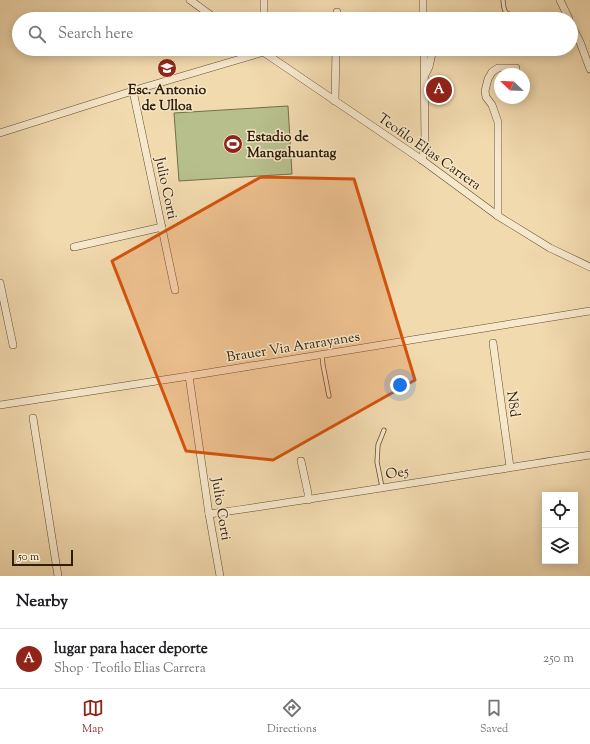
<!DOCTYPE html>
<html lang="en">
<head>
<meta charset="utf-8">
<style>
	body { margin:0; font-family:"Sorts Mill Goudy",serif; background:#f6f6f6; color:#202124 }
	.controls { position:absolute; right:12px; bottom:12px; display:grid; overflow:hidden; border-radius:0px; box-shadow:0 2px 10px #0003 }
	.controls button { width:36px; height:36px; display:grid; place-items:center; padding:0; border:0; border-bottom:1px solid #e0e0e0; background:#fff; color:#202124; font:20px sans-serif }
	.compass { position:absolute; left:494px; top:68px; width:36px; height:36px; border-radius:50%; background:#fff; box-shadow:0 2px 10px #0003; rotate:293deg }
	.scale { position:absolute; left:12px; bottom:10px; width:61px; box-sizing:border-box; padding-left:4px; border:2px solid #2f1d04; border-top:0; font-size:11px; line-height:14px; white-space:nowrap; color:#2f1d04; -webkit-text-stroke:3px #f7e7cb; paint-order:stroke }
	.you { position:absolute; left:400px; top:385px; width:14px; height:14px; margin:-10px; border:3px solid #fff; border-radius:50%; background:#1a73e8; box-shadow:0 0 0 6px #1a73e833 }
	.badge { display:grid; place-items:center; width:26px; height:26px; border-radius:50%; background:#8f2418; color:#fff; font-size:13px; font-weight:700 }
	.pin { position:absolute; translate:-50% -50%; border:2px solid #fff; box-shadow:0 1px 4px #0006 }
	.list { margin:0; padding:0; list-style:none }
	h2 { display:flex; justify-content:space-between; align-items:center; height:52px; margin:0; padding:0 16px; font-size:17px }
	h2 small { font-size:13px; font-weight:400; color:#757577 }
	.list li { display:grid; grid-template-columns:26px 1fr auto; gap:12px; align-items:center; box-sizing:border-box; height:60px; padding:0 16px; border-top:1px solid #e0e0e0 }
	.list b { display:block; font-size:15px; white-space:nowrap }
	.list p { margin:0; font-size:13px; white-space:nowrap; color:#757577 }
	.list em { font-size:13px; font-style:normal; color:#757577 }
	.icon { flex:none; width:22px; height:22px; fill:none; stroke:currentColor; stroke-width:2; stroke-linecap:round; stroke-linejoin:round }
	.map { position:relative; flex:none; width:590px; height:576px; overflow:hidden }
	.search { position:absolute; background:#fff; box-shadow:0 2px 10px #0003; left:12px; right:12px; top:12px; height:44px; display:flex; align-items:center; gap:10px; box-sizing:border-box; padding:0 14px; border-radius:22px; color:#757577; font-size:15px }
	.sheet { height:112px; background:#fff }
	nav { display:flex; justify-content:space-around; align-items:center; box-sizing:border-box; height:56px; border-top:1px solid #e0e0e0; background:#fff; font-size:11px; color:#757577 }
	nav a { display:grid; justify-items:center; gap:2px }
	nav .on { color:#8f2418 }
	.map>svg:first-child { display:block }
	.green { fill:#b7c08d; stroke:#736e48 }
	.lines { fill:none; stroke-linecap:round; stroke-linejoin:round }
	.lane-casing { stroke:#604c2f; stroke-width:5 }
	.street-casing { stroke:#604c2f; stroke-width:8 }
	.lane { stroke:#f7e7cb; stroke-width:3.5 }
	.street { stroke:#f7e7cb; stroke-width:7 }
	.marked { fill:#d6530b; fill-opacity:0.2; stroke:#d6530b; stroke-width:3; stroke-linejoin:round }
	.labels { text-anchor:middle; stroke-width:3; stroke-linejoin:round; paint-order:stroke }
	.poi-label { font-size:14px; font-weight:bold; fill:#2f1d04; stroke:#f7e7cb }
	.street-label { font-size:14px; fill:#2f1d04; stroke:#f7e7cb }
</style>
</head>
<body>
<div class="map">
<svg width="590" height="576" viewBox="0 0 590 576">
	<rect width="100%" height="100%" fill="#f2daaf"/>
	<filter id="stains"><feTurbulence type="fractalNoise" baseFrequency=".005" numOctaves="4"/><feColorMatrix values="0 0 0 0 .2 0 0 0 0 .09 0 0 0 0 .02 0 0 0 .5 -.17"/></filter>
	<radialGradient id="worn" r=".72"><stop offset=".6" stop-color="#630" stop-opacity="0"/><stop offset="1" stop-color="#630" stop-opacity=".3"/></radialGradient>
	<path class="green" d="M288 106 292 174 179 181 174 113Z"/>
	<g class="lines">
		<defs>
			<g id="lane">
				<path d="M503 0C504 15 506 13 519 19"/>
				<path d="M571 39 579 42"/>
				<path d="M322 354 323 365 329 396"/>
				<path d="M382 487 377 462 378 445 384 430"/>
			</g>
			<g id="street">
				<path d="M190 0 216 19"/>
				<path d="M560 0 569 19"/>
				<path d="M264 19V0"/>
				<path d="M337 19V12"/>
				<path d="M423 19V0"/>
				<path d="M571 24 580 42 590 69"/>
				<path d="M259 49 422 160 498 216 550 248 590 267"/>
				<path d="M425 75 429 67 433 49"/>
				<path d="M133 91 175 290"/>
				<path d="M335 101 336 49"/>
				<path d="M0 133 142 88 264 52V50"/>
				<path d="M422 160 425 146 424 49"/>
				<path d="M498 216V122L492 105 486 97 485 91 488 79 492 72 498 68H516"/>
				<path d="M74 247 162 227"/>
				<path d="M0 283 13 345"/>
				<path d="M493 343 510 467"/>
				<path d="M189 376 209 514 220 576"/>
				<path d="M0 405 189 376 590 311"/>
				<path d="M33 418 58 576"/>
				<path d="M301 461 308 493V500"/>
				<path d="M209 514C336 496 463 475 590 455"/>
			</g>
		</defs>
		<use href="#lane" class="lane-casing"/>
		<use href="#street" class="street-casing"/>
		<use href="#lane" class="lane"/>
		<use href="#street" class="street"/>
	</g>
	<path class="marked" d="M261 177 354 179 415 380 273 460 186 451 112 261Z"/>
	<defs>
		<symbol id="school-disc" viewBox="-11 -11 22 22"><circle r="9.5" fill="#8f2418" stroke="#f7e7cb"/><path d="M0-5L7-2L0 1L-7-2ZM-4 1L0 2.5L4 1V4Q0 6-4 4Z" fill="#fff"/></symbol>
		<symbol id="stadium-disc" viewBox="-11 -11 22 22"><circle r="9.5" fill="#8f2418" stroke="#f7e7cb"/><path d="M0-5a6.5 5 0 1 0 0 10a6.5 5 0 1 0 0-10ZM-3.5-1.8h7v3.6h-7Z" fill="#fff"/></symbol>
	</defs>
	<g fill-rule="evenodd">
		<use href="#school-disc" x="156" y="57" width="22" height="22"/>
		<use href="#stadium-disc" x="222" y="133" width="22" height="22"/>
	</g>
	<g class="labels">
		<g class="poi-label">
			<text x="167" y="94">Esc. Antonio<tspan x="167" dy="16">de Ulloa</tspan></text>
			<text x="247" y="141" text-anchor="start">Estadio de<tspan x="247" dy="16">Mangahuantag</tspan></text>
		</g>
		<g class="street-label">
			<text transform="translate(430 151) rotate(35)" y="5">Teofilo Elias Carrera</text>
			<text transform="translate(167 188) rotate(78)" y="5">Julio Corti</text>
			<text transform="translate(293 346) rotate(-9)" y="5">Brauer Via Ararayanes</text>
			<text transform="translate(514 404) rotate(82)" y="5">N8d</text>
			<text transform="translate(397 472) rotate(-9)" y="5">Oe5</text>
			<text transform="translate(222 509) rotate(81)" y="5">Julio Corti</text>
		</g>
	</g>
	<rect width="100%" height="100%" filter="url(#stains)"/>
	<rect width="100%" height="100%" fill="url(#worn)"/>
</svg>
<div class="controls">
<button><svg class="icon" aria-label="locate" viewBox="0 0 24 24"><circle cx="12" cy="12" r="6"/><path d="M12 2v4M12 18v4M2 12h4M18 12h4"/></svg></button>
<button><svg class="icon" aria-label="layers" viewBox="0 0 24 24"><path d="M12 4l9 5-9 5-9-5zM3 14l9 5 9-5"/></svg></button>
</div>
<svg class="compass" viewBox="-18 -18 36 36"><path d="M0-13l5 13h-10z" fill="#e53935"/><path d="M0 13l5-13h-10z" fill="#757577"/></svg>
<div class="scale">50 m</div>
<div class="you"></div>
<div class="pin badge" style="left:439px;top:90px">A</div>
<div class="search"><svg class="icon" aria-label="search" viewBox="0 0 24 24"><circle cx="10" cy="10" r="6"/><path d="M15 15l6 6"/></svg>Search here</div>
</div>
<section class="sheet">
<h2>Nearby<small></small></h2>
<ul class="list">
<li><span class="badge">A</span><div><b>lugar para hacer deporte</b><p>Shop · Teofilo Elias Carrera</p></div><em>250 m</em></li>
</ul>
</section>
<nav>
<a class="on"><svg class="icon" aria-label="map" viewBox="0 0 24 24"><path d="M3 6l6-2 6 2 6-2v14l-6 2-6-2-6 2zM9 4v14M15 6v14"/></svg>Map</a>
<a><svg class="icon" aria-label="directions" viewBox="0 0 24 24"><path d="M12 3l9 9-9 9-9-9zM9 14v-3h6M13 9l2 2-2 2"/></svg>Directions</a>
<a><svg class="icon" aria-label="saved" viewBox="0 0 24 24"><path d="M7 4h10v16l-5-4-5 4z"/></svg>Saved</a>
</nav>
</body>
</html>
